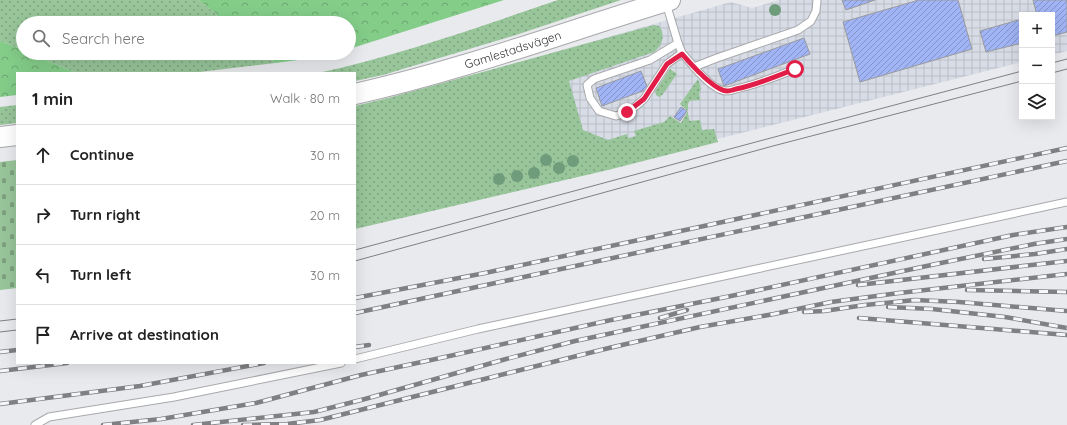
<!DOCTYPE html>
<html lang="en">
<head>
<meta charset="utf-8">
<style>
	body { margin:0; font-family:Quicksand,sans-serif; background:#f6f6f6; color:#222 }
	.controls { position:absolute; right:12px; top:12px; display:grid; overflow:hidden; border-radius:0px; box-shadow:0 4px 16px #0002 }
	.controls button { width:36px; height:36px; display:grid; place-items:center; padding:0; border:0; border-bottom:1px solid #e0e0e0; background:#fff; color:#222; font:20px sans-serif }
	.stop { position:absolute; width:12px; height:12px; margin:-9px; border:3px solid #e11d48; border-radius:50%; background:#fff }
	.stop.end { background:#e11d48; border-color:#fff; box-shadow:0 1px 4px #0008 }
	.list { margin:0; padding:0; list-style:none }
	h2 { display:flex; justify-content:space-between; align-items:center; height:52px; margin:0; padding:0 16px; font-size:17px }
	h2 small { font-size:13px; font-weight:400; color:#767676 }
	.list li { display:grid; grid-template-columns:26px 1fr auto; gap:12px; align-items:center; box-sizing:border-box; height:60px; padding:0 16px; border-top:1px solid #e0e0e0 }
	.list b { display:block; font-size:15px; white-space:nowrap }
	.list em { font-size:13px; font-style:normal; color:#767676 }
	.icon { flex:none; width:22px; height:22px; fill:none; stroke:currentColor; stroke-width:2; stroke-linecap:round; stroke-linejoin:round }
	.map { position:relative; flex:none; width:1067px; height:425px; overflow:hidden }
	.search { position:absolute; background:#fff; box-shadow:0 4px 16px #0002; left:16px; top:16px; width:340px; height:44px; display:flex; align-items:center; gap:10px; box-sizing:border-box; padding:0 14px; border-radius:22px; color:#767676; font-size:15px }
	.panel { position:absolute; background:#fff; box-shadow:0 4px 16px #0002; left:16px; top:72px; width:340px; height:292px; border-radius:0px }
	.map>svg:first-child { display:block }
	.industrial { fill:url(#industrial-grid) }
	.grass { fill:url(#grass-dots) }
	.forest { fill:url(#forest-crowns) }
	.cemetery { fill:url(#cemetery-stones) }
	.building { fill:url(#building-hatch); stroke:#999a9d }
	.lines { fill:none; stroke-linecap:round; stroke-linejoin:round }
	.lane-casing { stroke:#a8a9ac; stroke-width:9 }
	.secondary-casing { stroke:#a8a9ac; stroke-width:22 }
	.lane { stroke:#fff; stroke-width:7 }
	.secondary { stroke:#fff; stroke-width:20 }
	.tram { stroke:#7f8082; stroke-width:1 }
	.rail-casing { stroke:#7f8082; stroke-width:4.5 }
	.rail { stroke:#f6f7fb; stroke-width:3; stroke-dasharray:9; stroke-linecap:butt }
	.tree { fill:#6f9c7b }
	.route { stroke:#e11d48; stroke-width:5 }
	.labels { text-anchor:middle; stroke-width:3; stroke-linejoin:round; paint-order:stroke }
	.street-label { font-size:12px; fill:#373839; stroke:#f6f7fb }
</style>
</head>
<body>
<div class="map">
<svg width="1067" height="425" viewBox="0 0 1067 425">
	<defs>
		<pattern id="industrial-grid" width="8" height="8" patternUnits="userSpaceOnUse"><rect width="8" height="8" fill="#d8dce6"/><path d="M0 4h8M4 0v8" fill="none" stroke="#babec6"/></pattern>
		<pattern id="grass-dots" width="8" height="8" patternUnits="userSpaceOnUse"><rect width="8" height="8" fill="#98c59a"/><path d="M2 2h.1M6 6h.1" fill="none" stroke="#7da17f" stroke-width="1.8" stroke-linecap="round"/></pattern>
		<pattern id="forest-crowns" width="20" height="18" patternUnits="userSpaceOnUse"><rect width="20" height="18" fill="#84cd89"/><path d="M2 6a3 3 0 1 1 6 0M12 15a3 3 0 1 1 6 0" fill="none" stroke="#6da771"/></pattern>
		<pattern id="cemetery-stones" width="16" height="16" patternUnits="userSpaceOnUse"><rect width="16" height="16" fill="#98c59a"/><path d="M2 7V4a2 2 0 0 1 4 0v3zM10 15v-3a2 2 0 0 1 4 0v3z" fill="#7da17f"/></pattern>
		<pattern id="building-hatch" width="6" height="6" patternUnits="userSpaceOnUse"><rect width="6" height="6" fill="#a1b4f5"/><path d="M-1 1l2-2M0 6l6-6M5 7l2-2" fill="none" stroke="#8493c7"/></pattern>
	</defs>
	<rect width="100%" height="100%" fill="#e9eaed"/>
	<path class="industrial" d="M779 0H1067V51L1052 55V15H1022V62L583 173 552 53 731 2 752 8Z"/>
	<g class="grass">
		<path d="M0 0H199L227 23H23V50L0 41Z"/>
		<path d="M558 0H621L516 35 383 75 355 81V73H318C400 55 479 27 558 0Z"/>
		<path d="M654 25 659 26C666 35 662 46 654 52L569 81 583 130 608 140 627 134 628 138 636 136 634 131 664 122 670 116 681 123 688 111 680 104 698 79 701 89 699 93 700 100C688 101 688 99 688 111 688 115 688 117 690 121L700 120 702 130 714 129 718 142 608 170 355 229V106L388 98Z"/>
		<path d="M29 53H264L275 63 191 73H76Z"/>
		<path d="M670 69 677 74 663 94 661 96 659 97 656 95 655 91Z"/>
		<path d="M17 105V123L0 125V107Z"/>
	</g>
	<g class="forest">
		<path d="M199 0H504L349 49V23H227Z"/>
		<path d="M0 41 23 50V53H29L76 73H17V95L0 97Z"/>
		<path d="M264 53H337L329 56 275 63Z"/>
	</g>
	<path class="cemetery" d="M17 160V288L0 290V162Z"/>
	<g class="building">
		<path d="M842 0H875L846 10Z"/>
		<path d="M919 0H958L972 49 860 82 843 22Z"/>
		<path d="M1033 0H1067V32L1052 36V15H1036H1037Z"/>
		<path d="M1022 19V43L986 52 980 31Z"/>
		<path d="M804 38 810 54 724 86 718 69Z"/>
		<path d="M641 71 648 89 602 106 596 88Z"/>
		<path d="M681 107 687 111 680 121 674 117Z"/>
	</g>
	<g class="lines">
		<defs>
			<g id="lane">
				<path d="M666 3 678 43 682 53 694 67 717 58 798 30 811 21 816 11 817 0"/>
				<path d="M678 43 650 60 594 79 587 85 590 98 599 111 616 116 630 111 644 99 667 64 682 53"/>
				<path d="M694 67C701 75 716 91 726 91 729 91 733 90 736 89 756 85 775 77 795 69"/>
				<path d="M355 359 478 329 1067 202"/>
				<path d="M35 425 49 417 174 397 341 363"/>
			</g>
			<g id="secondary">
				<path id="s1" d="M355 94C462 70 565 32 670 0"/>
				<path d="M0 137 17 135"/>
			</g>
		</defs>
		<use href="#lane" class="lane-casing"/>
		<use href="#secondary" class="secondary-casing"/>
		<use href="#lane" class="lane"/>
		<use href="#secondary" class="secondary"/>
		<g class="tram">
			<path d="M1052 63 1067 59"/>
			<path d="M1052 73 1067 69"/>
			<path d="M355 250 767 139 1022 71"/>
			<path d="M355 261 773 146 1022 81"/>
			<path d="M0 321 17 319"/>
			<path d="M0 332 17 330"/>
		</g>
		<defs>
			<g id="rail">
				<path d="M984 259 1035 254 1067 249"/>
				<path d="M858 285 1067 261"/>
				<path d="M967 290 1067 292"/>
				<path d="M355 298 485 273 1067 148"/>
				<path d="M888 307 932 309 1005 317 1067 328"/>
				<path d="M804 312 824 311 865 305 915 300 959 302 1067 311"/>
				<path d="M355 313 1067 161"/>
				<path d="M660 318 687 310"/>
				<path d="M859 318 1067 335"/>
				<path d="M355 347 369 345"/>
				<path d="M0 352 17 350"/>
				<path d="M0 371 67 363"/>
				<path d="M0 404 140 386 264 363"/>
				<path d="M103 425 161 419 256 403 361 375 445 357 611 320 731 296 1013 235 1067 227"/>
				<path d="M193 425 314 412 365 399 506 359 575 341 936 264 1034 244 1067 239"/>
				<path d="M243 425 287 424 320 420 609 348 700 327 774 314 831 302 899 293 1067 274"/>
			</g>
		</defs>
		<use href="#rail" class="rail-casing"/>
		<use href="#rail" class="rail"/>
	</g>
	<g class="tree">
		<circle cx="775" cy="10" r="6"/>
		<circle cx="546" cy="160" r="6"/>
		<circle cx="573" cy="161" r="6"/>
		<circle cx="559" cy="168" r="6"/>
		<circle cx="534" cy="173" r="6"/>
		<circle cx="517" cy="176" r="6"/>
		<circle cx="499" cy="179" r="6"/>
	</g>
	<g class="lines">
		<path class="route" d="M627 112 644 99 667 64 682 54C690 63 714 91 727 91 729 91 733 90 736 89 756 85 775 77 795 69"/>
	</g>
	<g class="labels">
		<g class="street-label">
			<text dy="4" stroke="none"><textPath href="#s1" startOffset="164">Gamlestadsvägen</textPath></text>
		</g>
	</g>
</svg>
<div class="controls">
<button>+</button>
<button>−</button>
<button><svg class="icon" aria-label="layers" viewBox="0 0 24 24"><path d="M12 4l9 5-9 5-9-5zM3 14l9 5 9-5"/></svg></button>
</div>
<div class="stop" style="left:795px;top:69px"></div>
<div class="stop end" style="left:627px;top:112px"></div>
<div class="search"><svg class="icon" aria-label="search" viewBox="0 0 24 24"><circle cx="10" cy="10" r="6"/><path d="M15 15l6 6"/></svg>Search here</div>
<section class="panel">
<h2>1 min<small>Walk · 80 m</small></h2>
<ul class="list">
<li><svg class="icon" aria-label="ahead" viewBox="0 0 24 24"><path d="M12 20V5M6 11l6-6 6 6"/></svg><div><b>Continue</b></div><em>30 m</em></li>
<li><svg class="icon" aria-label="right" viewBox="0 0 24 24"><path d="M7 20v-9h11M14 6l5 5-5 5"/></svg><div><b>Turn right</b></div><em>20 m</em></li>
<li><svg class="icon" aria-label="left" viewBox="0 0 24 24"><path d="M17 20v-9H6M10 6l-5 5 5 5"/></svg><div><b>Turn left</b></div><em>30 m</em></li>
<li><svg class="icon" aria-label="arrive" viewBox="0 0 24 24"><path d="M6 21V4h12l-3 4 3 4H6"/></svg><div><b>Arrive at destination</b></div></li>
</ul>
</section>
</div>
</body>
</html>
